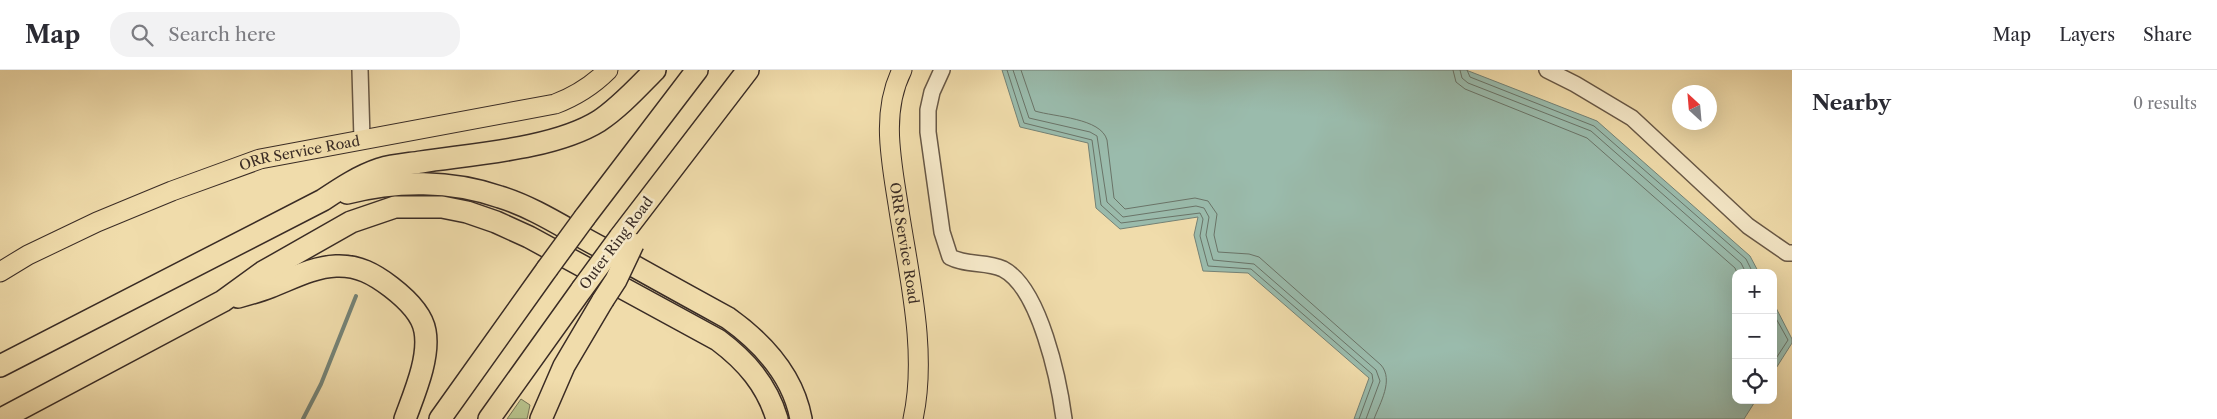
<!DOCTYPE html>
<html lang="en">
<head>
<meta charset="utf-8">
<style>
	body { margin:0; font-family:"Libre Caslon Text",serif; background:#f2f2f3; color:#2b2b33 }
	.controls { position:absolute; right:15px; bottom:15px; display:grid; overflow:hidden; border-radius:10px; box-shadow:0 5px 20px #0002 }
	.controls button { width:45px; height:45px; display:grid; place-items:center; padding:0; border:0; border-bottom:1px solid #e1e1e2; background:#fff; color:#2b2b33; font:25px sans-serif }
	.compass { position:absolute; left:1672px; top:15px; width:45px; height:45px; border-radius:50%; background:#fff; box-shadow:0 5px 20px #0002; rotate:334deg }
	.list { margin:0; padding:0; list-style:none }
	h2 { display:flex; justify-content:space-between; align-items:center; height:65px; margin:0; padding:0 20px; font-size:21px }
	h2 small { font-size:16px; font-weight:400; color:#7c7c81 }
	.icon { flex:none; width:28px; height:28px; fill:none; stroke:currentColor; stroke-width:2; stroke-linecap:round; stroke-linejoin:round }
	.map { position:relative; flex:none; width:1792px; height:349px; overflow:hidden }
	header { display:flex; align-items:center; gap:30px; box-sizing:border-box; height:70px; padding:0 25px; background:#fff; border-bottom:1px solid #e1e1e2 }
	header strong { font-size:24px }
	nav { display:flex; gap:28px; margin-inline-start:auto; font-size:18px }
	.search { width:350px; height:45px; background:#f2f2f3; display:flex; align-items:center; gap:12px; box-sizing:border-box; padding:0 18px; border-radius:20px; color:#7c7c81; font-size:19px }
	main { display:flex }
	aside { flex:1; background:#fff }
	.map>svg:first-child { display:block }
	.green { fill:#b7c18b; stroke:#787658 }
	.water { fill:#9abbac; stroke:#748276 }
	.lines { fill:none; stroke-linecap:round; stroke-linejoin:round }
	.shore { stroke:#6a7468; stroke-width:1 }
	.stream { stroke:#748276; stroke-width:4 }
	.minor-casing { stroke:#685846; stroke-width:18 }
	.major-casing { stroke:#3a2c25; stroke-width:21 }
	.highway-casing { stroke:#3a2c25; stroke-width:24 }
	.minor { stroke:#f5e8c8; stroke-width:15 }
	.major { stroke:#f0dcab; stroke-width:19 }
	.highway { stroke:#f0dcab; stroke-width:21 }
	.highway-bridge-casing { stroke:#3a2c25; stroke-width:24; stroke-linecap:butt }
	.highway-bridge { stroke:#f0dcab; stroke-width:21 }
	.labels { text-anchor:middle; stroke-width:5; stroke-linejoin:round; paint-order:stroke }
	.street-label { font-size:14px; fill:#3a2c25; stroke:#f5e8c8 }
</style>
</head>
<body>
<header>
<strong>Map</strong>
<div class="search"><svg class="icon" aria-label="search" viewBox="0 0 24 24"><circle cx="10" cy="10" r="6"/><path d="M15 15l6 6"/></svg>Search here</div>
<nav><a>Map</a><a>Layers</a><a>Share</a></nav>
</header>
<main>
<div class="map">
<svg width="1792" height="349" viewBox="0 0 1792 349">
	<rect width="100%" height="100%" fill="#f0dcab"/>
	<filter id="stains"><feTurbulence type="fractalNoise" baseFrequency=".004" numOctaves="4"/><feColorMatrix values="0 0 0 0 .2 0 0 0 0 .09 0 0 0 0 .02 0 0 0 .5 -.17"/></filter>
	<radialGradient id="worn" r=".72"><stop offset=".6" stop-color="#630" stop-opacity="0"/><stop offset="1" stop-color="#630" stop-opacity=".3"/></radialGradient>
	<path class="green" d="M521 329 530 335 527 349H507Z"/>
	<g class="water">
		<path d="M1002 0H1466L1597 51 1750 186 1759 203H1736V330H1756L1744 349H1354L1369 308 1248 203 1203 201 1194 165 1198 147 1120 159 1096 138 1088 73 1020 57Z"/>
		<path d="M1773 232 1792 269V273L1773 303Z"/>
	</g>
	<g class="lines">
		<g class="shore">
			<path d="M1007 0 1024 53 1092 70 1101 135 1121 153 1200 143 1203 149 1200 166 1208 196 1251 199 1372 304 1373 311 1359 349"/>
			<path d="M1013 0 1029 48 1090 62 1097 66 1107 132 1123 147 1196 136 1204 138 1209 147 1206 165 1213 190 1254 194 1376 300 1380 311 1366 349"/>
			<path d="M1021 0 1035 41C1055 47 1101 48 1107 70L1114 128 1125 139 1195 128 1208 131 1217 144 1214 165 1218 182 1249 184 1259 187 1381 295C1394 310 1380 333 1374 349"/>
			<path d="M1453 0 1456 12 1465 19 1587 68 1735 198 1737 203"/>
			<path d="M1460 0 1462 8 1468 13 1591 61 1741 193 1746 203"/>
			<path d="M1467 0 1470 7 1594 56 1746 189 1753 203"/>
			<path d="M1773 243 1788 270 1773 293"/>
		</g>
		<path class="stream" d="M303 349 321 314 356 226"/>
		<defs>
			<g id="minor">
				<path d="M360 0 362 69"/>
				<path d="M942 0 932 22 928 40V62L942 162 950 187C967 196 986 191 1003 199 1040 218 1059 311 1064 349"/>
				<path d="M1547 0 1575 14 1632 48 1748 156 1787 183H1792"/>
			</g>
			<g id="major">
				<path id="s1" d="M902 0C881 42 891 89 898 134 908 202 928 281 913 349"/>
				<path id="s2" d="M0 202 28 185 97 152 172 121 260 89 555 34C576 26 592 16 608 0"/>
			</g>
			<g id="highway">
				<path d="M347 123C397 110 451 110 500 127 536 138 569 161 602 178 644 202 686 225 728 248 763 273 793 305 801 349"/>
				<path d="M585 147 697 0"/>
				<path d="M620 167 748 0"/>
				<path d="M238 227C249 224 260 221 270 217 291 209 313 197 336 196 358 195 374 204 391 217 404 227 422 243 425 261 430 288 414 324 405 349"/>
				<path d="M0 296 323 130C341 118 359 106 380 99 393 95 408 94 421 92 473 84 554 79 599 51 620 37 637 18 655 0"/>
				<path d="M1 349 223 231 263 202 351 152 395 137H442L467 142 496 152 529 167 718 270C746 291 767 315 777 349"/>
				<path d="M440 349 547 199"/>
				<path d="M489 349 582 219"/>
				<path d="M541 349 564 296 603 230"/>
			</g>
		</defs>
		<use href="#minor" class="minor-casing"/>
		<use href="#major" class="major-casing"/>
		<use href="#highway" class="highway-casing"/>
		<use href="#minor" class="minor"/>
		<use href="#major" class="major"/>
		<use href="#highway" class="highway"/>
		<defs>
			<g id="highway-bridge">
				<path d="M547 199 585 147"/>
				<path d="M582 219 620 167"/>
				<path d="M603 230 616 210 633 174"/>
			</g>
		</defs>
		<use href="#highway-bridge" class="highway-bridge-casing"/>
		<use href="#highway-bridge" class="highway-bridge"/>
	</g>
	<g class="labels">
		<g class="street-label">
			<text dy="5" stroke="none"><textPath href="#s2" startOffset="324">ORR Service Road</textPath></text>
			<text transform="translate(616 173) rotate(-53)" y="5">Outer Ring Road</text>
			<text dy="5" stroke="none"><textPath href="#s1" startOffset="176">ORR Service Road</textPath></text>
		</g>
	</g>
	<rect width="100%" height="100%" filter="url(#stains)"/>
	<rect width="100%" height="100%" fill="url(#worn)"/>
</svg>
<div class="controls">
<button>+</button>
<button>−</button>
<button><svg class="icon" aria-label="locate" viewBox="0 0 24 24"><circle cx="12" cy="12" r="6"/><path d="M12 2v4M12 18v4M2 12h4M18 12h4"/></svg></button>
</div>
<svg class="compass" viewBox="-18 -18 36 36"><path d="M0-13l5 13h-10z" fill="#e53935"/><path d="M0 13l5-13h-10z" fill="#7c7c81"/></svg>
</div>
<aside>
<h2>Nearby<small>0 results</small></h2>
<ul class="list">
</ul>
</aside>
</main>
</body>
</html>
